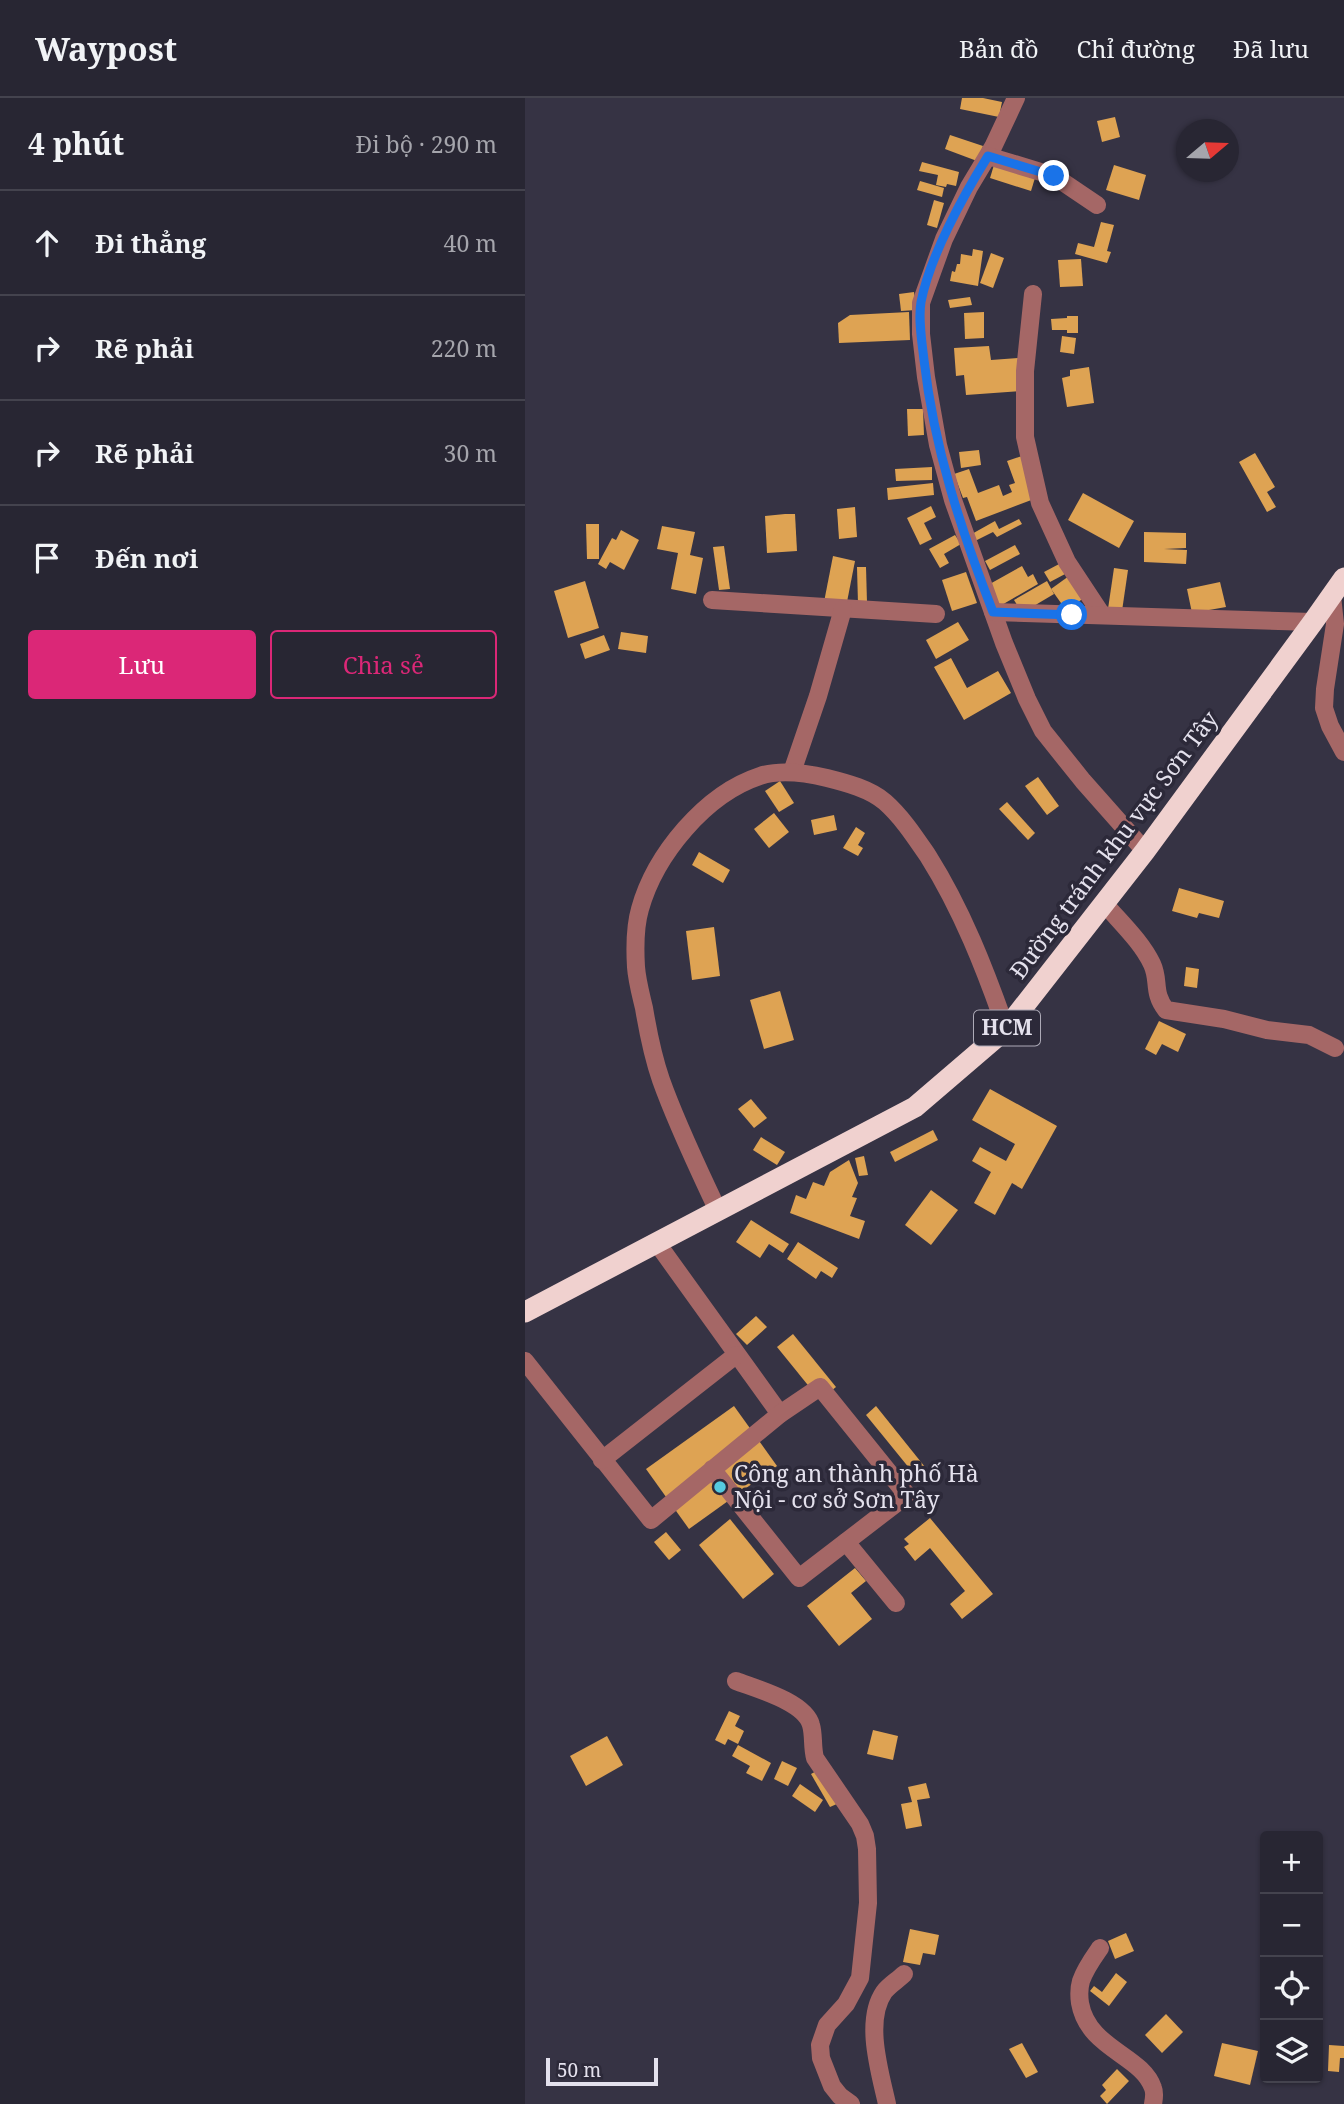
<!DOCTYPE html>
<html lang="vi">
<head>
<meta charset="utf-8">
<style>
	body { margin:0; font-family:"Noto Serif",serif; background:#34323f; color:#f1f3f6 }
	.controls { position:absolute; right:21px; bottom:21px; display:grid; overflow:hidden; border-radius:7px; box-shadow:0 2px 5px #0004 }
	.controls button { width:63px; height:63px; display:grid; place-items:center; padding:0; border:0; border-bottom:2px solid #44434e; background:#282633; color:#f1f3f6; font:35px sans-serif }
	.compass { position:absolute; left:651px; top:21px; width:63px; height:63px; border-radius:50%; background:#282633; box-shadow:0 2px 5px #0004; rotate:71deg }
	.scale { position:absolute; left:21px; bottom:18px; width:112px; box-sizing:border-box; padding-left:7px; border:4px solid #e4e1ed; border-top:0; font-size:19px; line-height:24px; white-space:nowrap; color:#e4e1ed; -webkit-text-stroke:5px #2c2939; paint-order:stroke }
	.stop { position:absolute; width:21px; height:21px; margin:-16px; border:5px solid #1a73e8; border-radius:50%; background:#fff }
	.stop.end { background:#1a73e8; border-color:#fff; box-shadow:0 2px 7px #0008 }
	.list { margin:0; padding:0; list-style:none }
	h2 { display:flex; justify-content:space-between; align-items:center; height:91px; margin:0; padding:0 28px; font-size:30px }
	h2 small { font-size:23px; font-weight:400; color:#a5a5ac }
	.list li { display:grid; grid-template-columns:46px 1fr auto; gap:21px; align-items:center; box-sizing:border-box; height:105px; padding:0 28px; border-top:2px solid #44434e }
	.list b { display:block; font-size:26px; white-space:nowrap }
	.list em { font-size:23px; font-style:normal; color:#a5a5ac }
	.actions { display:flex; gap:14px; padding:21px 28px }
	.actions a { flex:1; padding:16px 0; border:2px solid #db2777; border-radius:7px; text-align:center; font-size:24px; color:#db2777 }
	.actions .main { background:#db2777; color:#fff }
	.icon { flex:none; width:38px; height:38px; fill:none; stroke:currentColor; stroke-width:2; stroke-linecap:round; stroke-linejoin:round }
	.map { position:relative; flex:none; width:819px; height:2006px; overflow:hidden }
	header { display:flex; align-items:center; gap:42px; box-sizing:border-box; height:98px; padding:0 35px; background:#282633; border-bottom:2px solid #44434e }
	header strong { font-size:33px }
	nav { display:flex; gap:38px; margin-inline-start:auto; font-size:24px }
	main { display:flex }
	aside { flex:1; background:#282633 }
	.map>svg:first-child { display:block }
	.building { fill:#dea353 }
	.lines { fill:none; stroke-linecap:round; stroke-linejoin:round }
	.minor { stroke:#a56766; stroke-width:18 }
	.highway { stroke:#f0d1cf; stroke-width:21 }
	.route { stroke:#1a73e8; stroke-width:9 }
	.poi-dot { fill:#55cadf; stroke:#2c2939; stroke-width:2.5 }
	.labels { text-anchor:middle; stroke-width:7; stroke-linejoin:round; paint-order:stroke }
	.shield { fill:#2c2939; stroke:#adaab7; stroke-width:2 }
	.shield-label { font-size:21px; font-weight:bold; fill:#e4e1ed }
	.street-label { font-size:23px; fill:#e4e1ed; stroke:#2c2939 }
	.poi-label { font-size:23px; fill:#e4e1ed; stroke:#2c2939; text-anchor:start }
</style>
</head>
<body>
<header>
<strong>Waypost</strong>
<nav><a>Bản đồ</a><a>Chỉ đường</a><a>Đã lưu</a></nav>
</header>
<main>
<aside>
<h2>4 phút<small>Đi bộ · 290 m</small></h2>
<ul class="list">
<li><svg class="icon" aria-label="ahead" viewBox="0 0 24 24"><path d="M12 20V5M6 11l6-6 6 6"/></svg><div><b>Đi thẳng</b></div><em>40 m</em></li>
<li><svg class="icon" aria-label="right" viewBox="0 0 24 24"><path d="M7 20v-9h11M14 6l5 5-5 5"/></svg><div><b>Rẽ phải</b></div><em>220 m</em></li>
<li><svg class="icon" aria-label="right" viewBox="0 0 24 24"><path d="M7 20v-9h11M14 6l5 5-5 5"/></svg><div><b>Rẽ phải</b></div><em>30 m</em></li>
<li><svg class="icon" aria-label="arrive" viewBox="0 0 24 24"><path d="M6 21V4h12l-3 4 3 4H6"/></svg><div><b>Đến nơi</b></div></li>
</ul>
<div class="actions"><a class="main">Lưu</a><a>Chia sẻ</a></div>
</aside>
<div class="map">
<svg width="819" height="2006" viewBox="0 0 819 2006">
	<rect width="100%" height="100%" fill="#363344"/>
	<g class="building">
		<path d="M437 0H458L477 4 474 19 435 11Z"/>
		<path d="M590 19 595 39 577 44 572 23Z"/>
		<path d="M425 37 458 48 452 63 420 51Z"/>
		<path d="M397 64 434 74 431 88 422 86 421 89 411 87 413 77 394 73Z"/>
		<path d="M469 67 510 80 506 93 465 80Z"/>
		<path d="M589 67 621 77 614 102 581 92Z"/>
		<path d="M395 83 419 90 417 99 392 92Z"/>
		<path d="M409 102 419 105 412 130 402 127Z"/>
		<path d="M576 124 589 127 582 153 586 154 582 165 550 156 553 145 569 149Z"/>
		<path d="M448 151 458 153 453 188 425 183 427 173 430 174 432 166H435L436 156 447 158Z"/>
		<path d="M466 155 479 160 468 190 455 185Z"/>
		<path d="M556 161 558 188 535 189 533 162Z"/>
		<path d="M389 194 391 212 376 213 374 196Z"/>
		<path d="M445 199 447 207 425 210 423 202Z"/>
		<path d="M384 214 385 242 314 245 313 225 325 217Z"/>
		<path d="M459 214V240L440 241 439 215Z"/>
		<path d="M542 218H553V235H542V232H527L526 221 542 220Z"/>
		<path d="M537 238 551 240 549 256 535 254Z"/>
		<path d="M464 248 466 262 493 260 496 293 441 297 439 277 431 278 429 250Z"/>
		<path d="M564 269 569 305 542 309 537 280 545 278V272Z"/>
		<path d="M382 311H398L399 337 383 338Z"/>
		<path d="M454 352 456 367 436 370 434 354Z"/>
		<path d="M730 355 750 389 742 394 751 409 742 414 714 364Z"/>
		<path d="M497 358 509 401 451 423 442 399 438 400 429 376 444 371 453 395 474 387 478 398 487 394 484 387 490 385 482 363Z"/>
		<path d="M407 369V382L371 383 370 371Z"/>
		<path d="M408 385 409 397 363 402 362 390Z"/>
		<path d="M558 395 609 423 594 450 543 422Z"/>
		<path d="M406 408 411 419 399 425 407 441 395 447 382 420Z"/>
		<path d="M330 409 332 439 314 441 312 411Z"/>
		<path d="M260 416H270L272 453 242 455 240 418Z"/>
		<path d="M494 421 497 426 472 439 468 434 448 444 445 437 470 423 474 431Z"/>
		<path d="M61 426H74V461H62Z"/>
		<path d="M137 428 170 434 165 457 178 460 171 496 146 491 153 455 132 451Z"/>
		<path d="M96 432 114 442 99 472 85 464 81 471 73 466 87 440 91 442Z"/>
		<path d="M619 434 661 435V450L639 451 662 452 661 466 619 464Z"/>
		<path d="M430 437 436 446 419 456 424 465 415 470 404 451Z"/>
		<path d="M490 447 495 456 465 472 460 463Z"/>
		<path d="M199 448 205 491 194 492 188 449Z"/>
		<path d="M308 458 330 463 321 509 299 504Z"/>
		<path d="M536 465 542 475 525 484 519 474Z"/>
		<path d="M497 468 503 479 508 476 513 486 475 508 463 487Z"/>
		<path d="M332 469H341L342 505 333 506Z"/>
		<path d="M589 470 603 472 597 513 583 511Z"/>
		<path d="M441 474 452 505 427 513 417 482Z"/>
		<path d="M544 478 559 500 541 512 526 491Z"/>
		<path d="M60 483 74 530 43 540 29 493Z"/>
		<path d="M522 483 529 496 497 515 489 502Z"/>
		<path d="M695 484 701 509 667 515 662 491Z"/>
		<path d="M433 524 444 542 411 561 401 542Z"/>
		<path d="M96 534 123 538 121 555 93 551Z"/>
		<path d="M79 537 85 552 60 561 55 546Z"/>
		<path d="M426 560 442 590 473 573 486 595 439 622 409 569Z"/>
		<path d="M513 679 534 708 522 717 500 688Z"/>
		<path d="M255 683 269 705 254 714 240 693Z"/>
		<path d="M482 704 510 735 503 742 474 711Z"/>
		<path d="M249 715 264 734 244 750 229 731Z"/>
		<path d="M309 717 312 732 289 737 286 722Z"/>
		<path d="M331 729 340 735 333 747 338 750 333 758 318 750Z"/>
		<path d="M174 754 205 772 198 785 167 767Z"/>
		<path d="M654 790 699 803 694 820 674 815 672 820 647 813Z"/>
		<path d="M189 829 195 878 167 882 161 833Z"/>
		<path d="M661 869 674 871 672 890 659 888Z"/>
		<path d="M255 893 269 942 239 951 225 902Z"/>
		<path d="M634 923 661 936 653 954 637 946 631 957 620 951Z"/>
		<path d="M465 991 532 1028 497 1091 487 1085 470 1117 449 1105 466 1074 447 1063 455 1049 481 1063 490 1046 447 1022Z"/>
		<path d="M226 1001 242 1020 229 1030 213 1011Z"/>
		<path d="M408 1032 413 1042 370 1064 365 1054Z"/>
		<path d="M236 1039 260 1054 252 1067 228 1052Z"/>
		<path d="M339 1058 343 1077 334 1078 330 1060Z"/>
		<path d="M324 1062 333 1085 327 1099 332 1100 325 1118 340 1123 334 1141 265 1115 271 1097 281 1101 288 1084 299 1088 305 1074Z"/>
		<path d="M406 1092 433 1112 406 1147 380 1127Z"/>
		<path d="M226 1122 264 1146 258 1155 244 1146 235 1160 211 1144Z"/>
		<path d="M273 1144 313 1170 307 1180 296 1173 291 1181 262 1161Z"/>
		<path d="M231 1218 242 1229 222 1247 211 1236Z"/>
		<path d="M268 1236 311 1289 295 1302 252 1249Z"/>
		<path d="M209 1308 252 1368 164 1431 121 1371Z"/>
		<path d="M351 1308 408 1379 398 1387 341 1317Z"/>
		<path d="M405 1420 468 1496 437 1521 425 1506 440 1493 405 1450 390 1463 379 1449 384 1446 379 1441Z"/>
		<path d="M205 1421 249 1476 218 1501 174 1447Z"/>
		<path d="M141 1434 156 1452 144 1462 129 1444Z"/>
		<path d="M330 1470 341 1483 326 1495 347 1521 314 1548 282 1508Z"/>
		<path d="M204 1613 215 1618 210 1628 219 1633 213 1646 203 1641 200 1647 190 1642Z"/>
		<path d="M348 1632 373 1638 368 1662 342 1656Z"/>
		<path d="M82 1638 98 1667 61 1688 45 1658Z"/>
		<path d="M213 1647 246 1665 237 1683 221 1675 225 1668 207 1658Z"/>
		<path d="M257 1663 272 1670 263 1688 249 1681Z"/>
		<path d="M295 1671 314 1705 305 1709 286 1676Z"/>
		<path d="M401 1685 405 1700 392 1702 397 1728 381 1731 376 1706 387 1704 383 1689Z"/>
		<path d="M275 1686 298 1702 290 1714 267 1698Z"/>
		<path d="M385 1831 414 1837 410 1857 398 1855 395 1867 378 1864Z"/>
		<path d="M601 1835 609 1853 590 1861 583 1843Z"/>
		<path d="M591 1875 602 1884 584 1908 565 1893 569 1888 577 1894Z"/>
		<path d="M641 1916 658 1934 637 1955 620 1937Z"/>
		<path d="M497 1945 513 1974 501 1980 484 1951Z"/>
		<path d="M697 1945 733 1953 725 1987 689 1978Z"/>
		<path d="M804 1947 819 1948V1960H815L814 1974 803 1973Z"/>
		<path d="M592 1971 604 1983 582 2006 575 1998 581 1992 577 1987Z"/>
	</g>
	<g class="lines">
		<g class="minor">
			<path d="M491 0 468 49 444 89 419 141 396 205V236L401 279 413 347 428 402 479 545 502 601 518 633 558 683 620 753"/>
			<path d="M463 58 529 78 572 107"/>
			<path d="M508 196 500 273V339L515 405 542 464 577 517"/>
			<path d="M807 498 810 526 800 591 799 610 805 628 819 654"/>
			<path d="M187 502 411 516"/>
			<path d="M468 514 788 524"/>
			<path d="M267 674 293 598 318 511"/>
			<path d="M579 805C595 824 616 843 627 866 635 883 627 894 641 912L699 921 742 932 784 937 810 950"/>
			<path d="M193 1113C173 1070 152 1027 136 982 128 959 123 934 119 910 116 897 112 883 111 869 110 852 110 828 115 811 130 757 180 696 235 678 256 671 281 675 302 680 322 685 345 691 360 704 377 719 390 739 403 758 437 812 460 871 481 931"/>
			<path d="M132 1145 255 1316"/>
			<path d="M0 1263 126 1422 255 1316 295 1289 382 1397 274 1480 187 1371"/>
			<path d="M77 1362 211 1257"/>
			<path d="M321 1444 371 1505"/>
			<path d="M211 1583C232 1591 280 1604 286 1627 289 1637 287 1649 290 1660L335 1726 340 1738 342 1751 343 1805 335 1880 321 1906 302 1927 295 1947 296 1960 307 1988 315 1998 326 2006"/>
			<path d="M575 1850C568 1860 560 1871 556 1883 554 1890 554 1898 555 1905 563 1951 617 1957 628 1990 630 1995 629 2001 628 2006"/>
			<path d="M362 2006C355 1974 339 1923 359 1894 364 1887 373 1882 379 1876"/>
		</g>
		<path class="highway" d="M0 1214 390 1009 481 931 620 753 788 524 819 480"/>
	</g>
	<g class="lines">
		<path class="route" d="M529 78 463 58C438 98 405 158 396 204 393 222 397 244 399 262 409 350 436 432 468 514L547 517"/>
	</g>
	<circle class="poi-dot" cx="195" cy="1389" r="7"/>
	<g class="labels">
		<rect class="shield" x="449" y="912.5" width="66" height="35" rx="5"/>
		<g class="shield-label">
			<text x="482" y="937">HCM</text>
		</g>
		<g class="street-label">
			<text transform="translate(589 747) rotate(-53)" y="8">Đường tránh khu vực Sơn Tây</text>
		</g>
		<g class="poi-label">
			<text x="209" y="1384">Công an thành phố Hà<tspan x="209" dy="26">Nội - cơ sở Sơn Tây</tspan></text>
		</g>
	</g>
</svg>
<div class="controls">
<button>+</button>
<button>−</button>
<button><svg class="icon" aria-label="locate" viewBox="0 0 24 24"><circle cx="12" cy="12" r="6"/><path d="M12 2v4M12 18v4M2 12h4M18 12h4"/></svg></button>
<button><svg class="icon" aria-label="layers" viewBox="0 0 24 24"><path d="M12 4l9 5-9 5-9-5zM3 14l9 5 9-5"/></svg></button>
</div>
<svg class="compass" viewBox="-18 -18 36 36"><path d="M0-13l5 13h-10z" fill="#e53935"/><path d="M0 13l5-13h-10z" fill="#a5a5ac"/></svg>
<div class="scale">50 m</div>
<div class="stop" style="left:547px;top:517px"></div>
<div class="stop end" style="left:529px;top:78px"></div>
</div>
</main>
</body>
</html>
